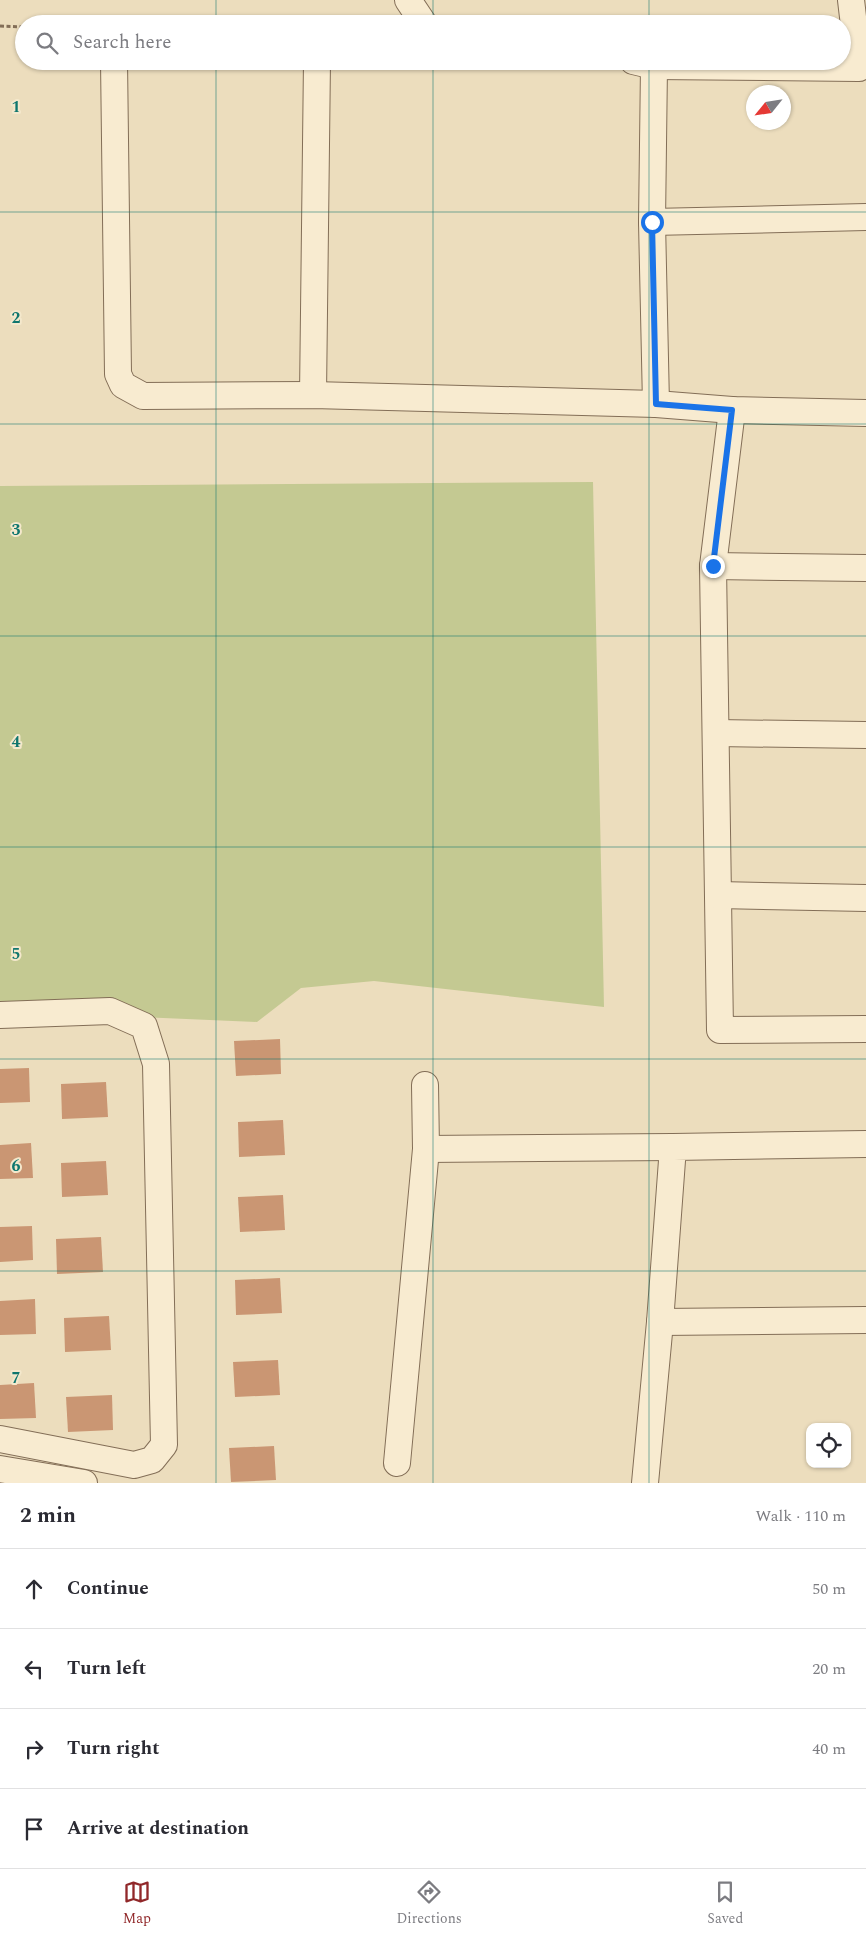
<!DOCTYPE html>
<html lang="en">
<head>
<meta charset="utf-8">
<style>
	body { margin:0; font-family:Spectral,serif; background:#f2f2f3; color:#2b2b33 }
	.controls { position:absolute; right:15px; bottom:15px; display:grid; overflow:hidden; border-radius:10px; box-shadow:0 1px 4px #0004 }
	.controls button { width:45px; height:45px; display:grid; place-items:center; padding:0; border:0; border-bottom:1px solid #e1e1e2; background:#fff; color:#2b2b33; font:25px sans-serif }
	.compass { position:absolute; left:746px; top:85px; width:45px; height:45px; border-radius:50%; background:#fff; box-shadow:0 1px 4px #0004; rotate:240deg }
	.stop { position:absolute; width:15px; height:15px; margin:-11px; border:4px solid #1a73e8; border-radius:50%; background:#fff }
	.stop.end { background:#1a73e8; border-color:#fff; box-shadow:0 1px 5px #0008 }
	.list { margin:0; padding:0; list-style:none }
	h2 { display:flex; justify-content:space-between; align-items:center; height:65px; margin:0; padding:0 20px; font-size:21px }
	h2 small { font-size:16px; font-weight:400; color:#7c7c81 }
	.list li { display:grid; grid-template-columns:32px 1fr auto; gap:15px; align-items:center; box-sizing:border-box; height:80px; padding:0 20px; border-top:1px solid #e1e1e2 }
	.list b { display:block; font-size:19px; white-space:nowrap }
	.list em { font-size:16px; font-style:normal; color:#7c7c81 }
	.icon { flex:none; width:28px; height:28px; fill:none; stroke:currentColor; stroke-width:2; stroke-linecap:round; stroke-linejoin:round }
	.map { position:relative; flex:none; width:866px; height:1483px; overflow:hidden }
	.search { position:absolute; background:#fff; box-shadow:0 1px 4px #0004; left:15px; right:15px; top:15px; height:55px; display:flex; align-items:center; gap:12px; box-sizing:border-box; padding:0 18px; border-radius:28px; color:#7c7c81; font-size:19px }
	.sheet { height:385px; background:#fff }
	nav { display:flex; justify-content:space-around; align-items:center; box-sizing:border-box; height:70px; border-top:1px solid #e1e1e2; background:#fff; font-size:14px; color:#7c7c81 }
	nav a { display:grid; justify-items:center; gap:2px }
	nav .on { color:#91282a }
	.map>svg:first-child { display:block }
	.green { fill:#c4c992 }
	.building { fill:#ca9673 }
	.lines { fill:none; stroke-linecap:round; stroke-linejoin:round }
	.street-casing { stroke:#836e57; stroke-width:28 }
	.path { stroke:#836e57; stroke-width:3; stroke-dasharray:4 2.5; stroke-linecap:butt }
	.street { stroke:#f8ebd0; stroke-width:26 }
	.route { stroke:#1a73e8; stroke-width:6 }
	.grid { fill:none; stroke:#0f766e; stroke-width:1; stroke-opacity:0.55 }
	.grid-label { font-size:16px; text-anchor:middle; font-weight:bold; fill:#0f766e; stroke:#f4e8cc; stroke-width:4; stroke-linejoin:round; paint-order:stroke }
</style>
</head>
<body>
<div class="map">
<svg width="866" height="1483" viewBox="0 0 866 1483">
	<rect width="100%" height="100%" fill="#ecddbd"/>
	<path class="green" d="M593 482 604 1007 374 981 301 988 257 1022 0 1011V486Z"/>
	<g class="building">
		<path d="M280 1039 281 1074 236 1076 234 1041Z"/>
		<path d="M29 1068 30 1102 0 1103V1069Z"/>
		<path d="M106 1082 108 1117 62 1119 61 1084Z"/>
		<path d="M283 1120 285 1155 239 1157 238 1122Z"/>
		<path d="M31 1143 33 1178 0 1179V1145Z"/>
		<path d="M106 1161 108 1195 62 1197 61 1163Z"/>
		<path d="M283 1195 285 1230 240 1232 238 1197Z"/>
		<path d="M32 1226 33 1260 0 1262V1227Z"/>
		<path d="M101 1237 103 1272 57 1274 56 1239Z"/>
		<path d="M280 1278 282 1313 236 1315 235 1280Z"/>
		<path d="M35 1299 36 1334 0 1335V1301Z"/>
		<path d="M109 1316 111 1350 65 1352 64 1318Z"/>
		<path d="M278 1360 280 1395 235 1397 233 1362Z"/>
		<path d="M34 1383 36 1418 0 1419V1385Z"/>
		<path d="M112 1395 113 1430 68 1432 66 1397Z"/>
		<path d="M274 1446 276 1480 231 1482 229 1448Z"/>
	</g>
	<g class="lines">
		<defs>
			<g id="street">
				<path d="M408 0 424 24"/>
				<path d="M114 61 118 374 123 385 143 396 313 395 656 404 732 410 866 413"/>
				<path d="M633 61 654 66 859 68 851 0"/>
				<path d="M654 66 652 222 656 404"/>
				<path d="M652 222 866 217"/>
				<path d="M313 395 317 61"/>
				<path d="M732 410 713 566 720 1030 866 1029"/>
				<path d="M713 566 866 568"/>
				<path d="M716 733 866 735"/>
				<path d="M718 895 866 898"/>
				<path d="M0 1015 110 1011 144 1026 156 1064 164 1445 152 1460 134 1465 0 1439"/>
				<path d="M866 1144 673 1147 660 1322 866 1320"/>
				<path d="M426 1149 673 1147"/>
				<path d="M397 1463 426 1149 425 1085"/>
				<path d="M0 1469 84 1483"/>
				<path d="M645 1483 660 1322"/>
			</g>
		</defs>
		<use href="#street" class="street-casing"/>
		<path class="path" d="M0 26 24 27"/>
		<use href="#street" class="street"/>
	</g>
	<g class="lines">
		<path class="route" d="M652 222 656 404 732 410 713 566"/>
	</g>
	<path class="grid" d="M216 0V24M433 0V24M649 0V24M216 61V1483M433 61V1483M649 61V1483M0 212H866M0 424H866M0 636H866M0 847H866M0 1059H866M0 1271H866"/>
	<g class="grid-label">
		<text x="16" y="112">1</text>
		<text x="16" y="323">2</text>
		<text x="16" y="535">3</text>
		<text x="16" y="747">4</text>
		<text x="16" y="959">5</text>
		<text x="16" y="1171">6</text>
		<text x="16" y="1383">7</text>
	</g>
</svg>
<div class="controls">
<button><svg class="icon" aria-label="locate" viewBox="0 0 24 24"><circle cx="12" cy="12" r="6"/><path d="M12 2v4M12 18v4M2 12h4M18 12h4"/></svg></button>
</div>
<svg class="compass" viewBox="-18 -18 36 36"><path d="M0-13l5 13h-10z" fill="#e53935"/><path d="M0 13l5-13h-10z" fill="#7c7c81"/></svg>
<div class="stop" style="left:652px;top:222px"></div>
<div class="stop end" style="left:713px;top:566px"></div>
<div class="search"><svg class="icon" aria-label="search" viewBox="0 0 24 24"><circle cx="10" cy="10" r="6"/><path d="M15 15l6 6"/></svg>Search here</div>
</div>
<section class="sheet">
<h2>2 min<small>Walk · 110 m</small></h2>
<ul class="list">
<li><svg class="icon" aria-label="ahead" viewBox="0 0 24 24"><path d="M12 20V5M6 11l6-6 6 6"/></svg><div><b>Continue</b></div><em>50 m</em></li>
<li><svg class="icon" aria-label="left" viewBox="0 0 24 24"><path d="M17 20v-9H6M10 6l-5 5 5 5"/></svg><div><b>Turn left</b></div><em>20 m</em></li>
<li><svg class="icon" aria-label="right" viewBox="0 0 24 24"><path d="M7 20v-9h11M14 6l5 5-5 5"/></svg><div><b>Turn right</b></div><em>40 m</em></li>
<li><svg class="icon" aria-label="arrive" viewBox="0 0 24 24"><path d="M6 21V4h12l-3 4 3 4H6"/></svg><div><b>Arrive at destination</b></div></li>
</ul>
</section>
<nav>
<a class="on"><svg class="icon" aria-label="map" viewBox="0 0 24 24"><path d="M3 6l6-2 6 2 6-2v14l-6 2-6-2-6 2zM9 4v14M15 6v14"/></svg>Map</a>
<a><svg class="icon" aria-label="directions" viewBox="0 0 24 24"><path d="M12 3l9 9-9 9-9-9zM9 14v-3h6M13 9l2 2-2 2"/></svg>Directions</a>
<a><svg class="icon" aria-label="saved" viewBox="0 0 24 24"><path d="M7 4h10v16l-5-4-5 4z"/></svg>Saved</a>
</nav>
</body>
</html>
